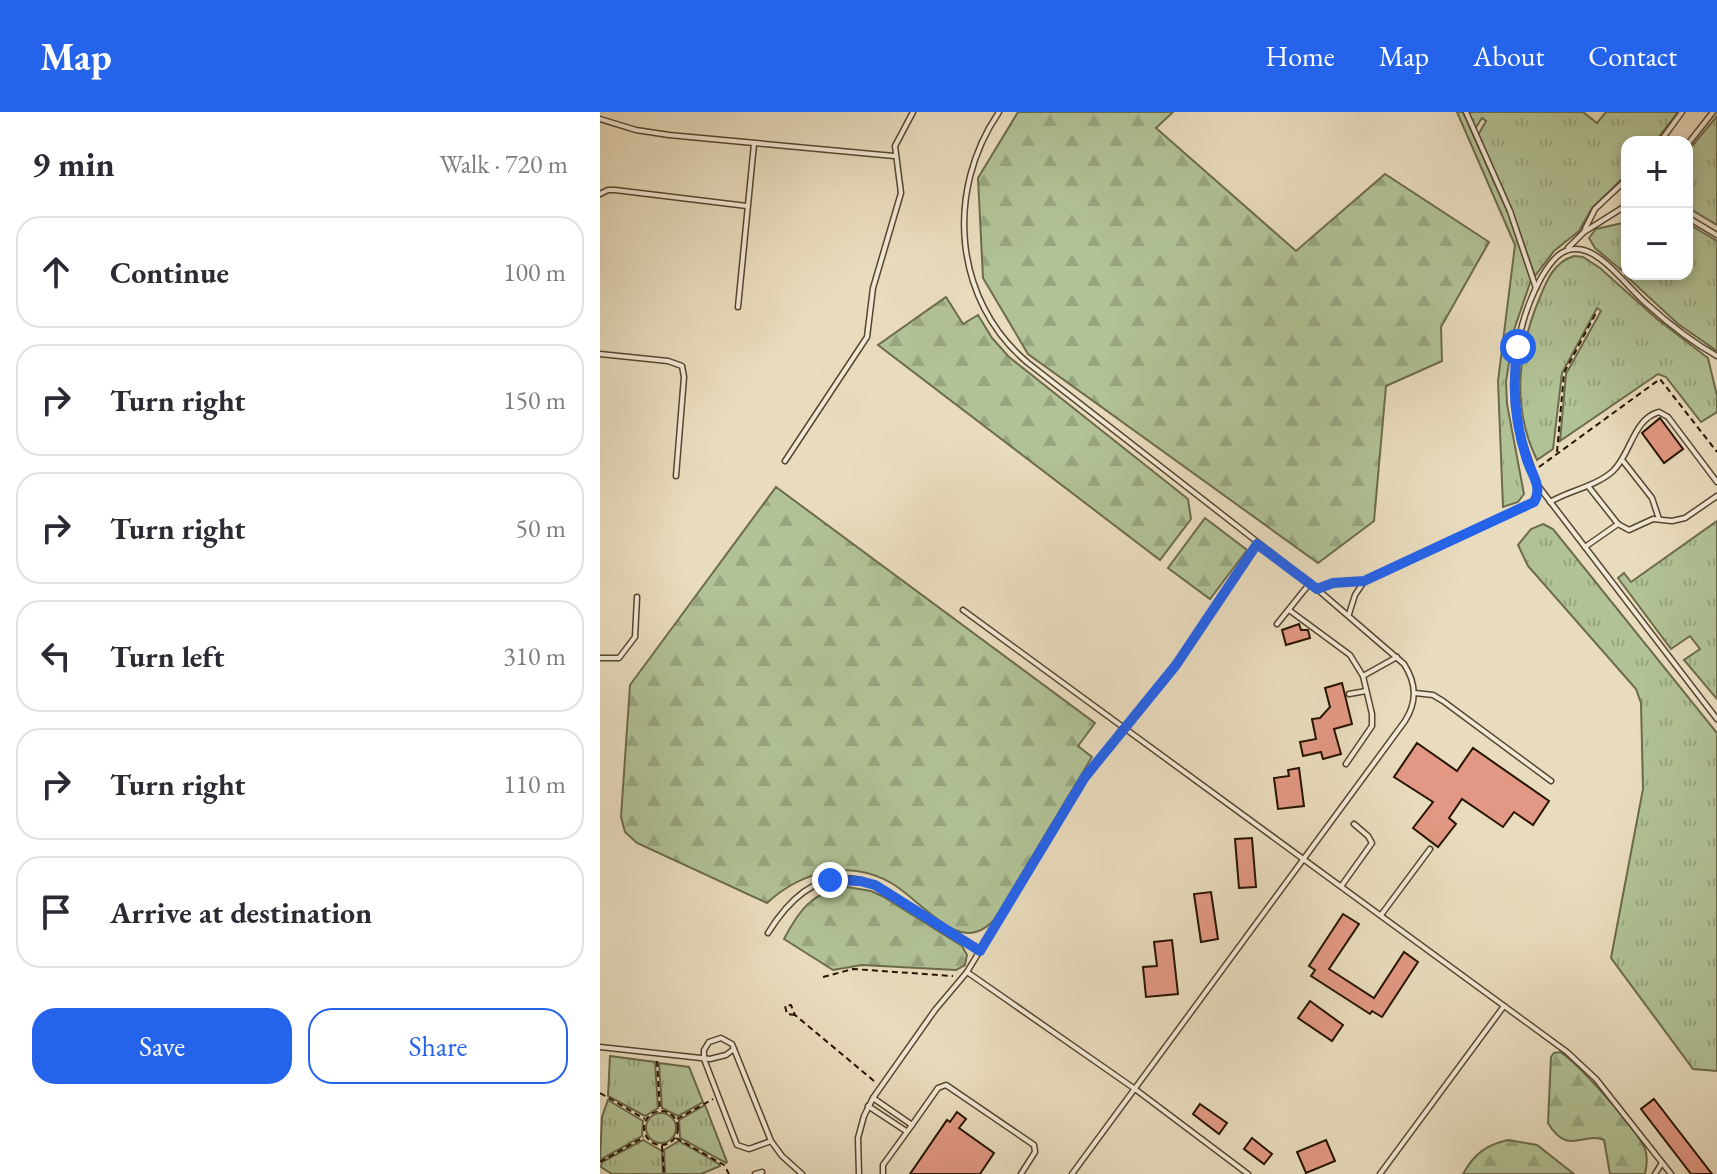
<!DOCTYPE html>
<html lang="en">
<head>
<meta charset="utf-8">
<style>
	body { margin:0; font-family:"EB Garamond",serif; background:#f7f7f7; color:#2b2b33 }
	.controls { position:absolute; right:24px; top:24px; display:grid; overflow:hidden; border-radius:16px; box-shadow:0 4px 12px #0003 }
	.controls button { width:72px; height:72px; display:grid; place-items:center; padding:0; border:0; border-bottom:2px solid #e1e1e2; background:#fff; color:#2b2b33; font:40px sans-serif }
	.stop { position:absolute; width:24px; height:24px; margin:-18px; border:6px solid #2563eb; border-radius:50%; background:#fff }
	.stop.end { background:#2563eb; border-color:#fff; box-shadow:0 2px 8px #0008 }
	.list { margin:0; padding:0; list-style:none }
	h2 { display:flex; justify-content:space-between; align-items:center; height:104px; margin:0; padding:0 32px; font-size:34px }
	h2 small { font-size:26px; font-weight:400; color:#7c7c81 }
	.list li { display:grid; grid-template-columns:52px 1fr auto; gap:24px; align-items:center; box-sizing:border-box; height:112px; margin:0 16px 16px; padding:0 16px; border:2px solid #e1e1e2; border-radius:24px }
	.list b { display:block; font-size:30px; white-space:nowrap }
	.list em { font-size:26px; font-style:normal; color:#7c7c81 }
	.actions { display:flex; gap:16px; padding:24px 32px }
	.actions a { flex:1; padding:18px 0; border:2px solid #2563eb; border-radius:24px; text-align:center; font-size:28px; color:#2563eb }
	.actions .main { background:#2563eb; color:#fff }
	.icon { flex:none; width:44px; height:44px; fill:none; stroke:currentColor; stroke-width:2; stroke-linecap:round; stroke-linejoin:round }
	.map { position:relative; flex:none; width:1117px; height:1062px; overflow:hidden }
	header { display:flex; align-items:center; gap:48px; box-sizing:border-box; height:112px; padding:0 40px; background:#2563eb; color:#fff }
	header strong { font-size:38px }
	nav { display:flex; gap:44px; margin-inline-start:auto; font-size:28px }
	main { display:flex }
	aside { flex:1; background:#fff }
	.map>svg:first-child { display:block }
	.grass { fill:url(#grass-tufts); stroke:#6c6b4b; stroke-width:2 }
	.forest { fill:url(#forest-firs); stroke:#6c6b4b; stroke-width:2 }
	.building { fill:#e29884; stroke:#261400; stroke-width:2 }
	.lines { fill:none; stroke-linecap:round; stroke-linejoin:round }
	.service-casing { stroke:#574630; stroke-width:7 }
	.path { stroke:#261400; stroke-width:2; stroke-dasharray:6 4; stroke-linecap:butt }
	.service { stroke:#f1e8d5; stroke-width:4 }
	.route { stroke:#2563eb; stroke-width:10 }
</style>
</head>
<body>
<header>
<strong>Map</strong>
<nav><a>Home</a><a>Map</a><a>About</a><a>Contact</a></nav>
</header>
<main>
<aside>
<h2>9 min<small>Walk · 720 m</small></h2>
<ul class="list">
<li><svg class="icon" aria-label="ahead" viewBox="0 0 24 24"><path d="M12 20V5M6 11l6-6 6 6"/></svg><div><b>Continue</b></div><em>100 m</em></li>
<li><svg class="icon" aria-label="right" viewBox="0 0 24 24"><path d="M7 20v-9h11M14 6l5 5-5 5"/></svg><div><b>Turn right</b></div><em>150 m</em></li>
<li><svg class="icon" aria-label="right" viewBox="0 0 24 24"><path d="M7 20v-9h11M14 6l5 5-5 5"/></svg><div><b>Turn right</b></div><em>50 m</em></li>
<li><svg class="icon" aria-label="left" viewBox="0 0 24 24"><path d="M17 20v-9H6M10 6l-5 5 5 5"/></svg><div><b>Turn left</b></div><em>310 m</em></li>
<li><svg class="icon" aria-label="right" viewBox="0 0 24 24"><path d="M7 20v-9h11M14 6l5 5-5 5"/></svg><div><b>Turn right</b></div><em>110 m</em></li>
<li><svg class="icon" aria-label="arrive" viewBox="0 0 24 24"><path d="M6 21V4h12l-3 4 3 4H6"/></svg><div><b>Arrive at destination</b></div></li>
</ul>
<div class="actions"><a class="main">Save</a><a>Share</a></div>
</aside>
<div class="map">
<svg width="1117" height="1062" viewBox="0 0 1117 1062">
	<defs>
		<pattern id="grass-tufts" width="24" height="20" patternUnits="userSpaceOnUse" patternTransform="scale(2)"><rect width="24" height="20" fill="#b1c296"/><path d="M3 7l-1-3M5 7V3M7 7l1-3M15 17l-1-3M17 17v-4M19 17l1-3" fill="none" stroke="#98a680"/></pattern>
		<pattern id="forest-firs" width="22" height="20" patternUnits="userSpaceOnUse" patternTransform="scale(2)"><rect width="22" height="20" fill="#b1c296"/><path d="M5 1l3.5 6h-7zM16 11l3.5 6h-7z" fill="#98a680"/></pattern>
	</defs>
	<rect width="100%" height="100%" fill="#e9dcbe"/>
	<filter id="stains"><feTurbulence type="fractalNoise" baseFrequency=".0025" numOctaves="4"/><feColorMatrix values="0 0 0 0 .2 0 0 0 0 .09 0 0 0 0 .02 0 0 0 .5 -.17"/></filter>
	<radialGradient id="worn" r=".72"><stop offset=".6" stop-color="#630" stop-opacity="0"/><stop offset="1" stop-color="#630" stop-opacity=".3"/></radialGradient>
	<g class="grass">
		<path d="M857 0H863L908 101 931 168 914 218 906 270 907 292 924 382 918 390 903 395 898 269 915 133Z"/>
		<path d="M867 0H983L997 11 1006 0H1078L1055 30H1027V62L992 96 979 119 954 139 935 164 912 99 878 23 886 9 882 6 875 17Z"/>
		<path d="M1117 4V113L1087 95V40Z"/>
		<path d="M1027 110V145L1021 158 995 136 989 126 996 117Z"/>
		<path d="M1087 111 1117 129V239L1078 212 1025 163 1027 155V162H1087Z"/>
		<path d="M974 144 983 145 1000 156 1057 207 1108 246 1117 284V300L1101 310 1066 265 1058 262 960 329 966 262 1001 199 997 196 962 261 953 337 937 348C911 295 918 237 940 185 947 168 954 150 974 144Z"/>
		<path d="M1117 409V587L1084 548 1100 537 1090 524 1071 537 1018 466 1024 461 1031 470Z"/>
		<path d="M943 412 953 417 1117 621V959L1093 957 1011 846 1043 677 1041 591 1036 577 928 454 918 433 931 417Z"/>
		<path d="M10 944 55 950 58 996 45 1004 8 984Z"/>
		<path d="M59 951 89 955 103 990 78 1004 62 996Z"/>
		<path d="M8 988 43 1009 42 1024 0 1048 2 1005Z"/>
		<path d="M105 993 127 1050 126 1051 80 1026 79 1008Z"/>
		<circle cx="61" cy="1016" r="15"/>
		<path d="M43 1028 62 1039 63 1062H12L1 1055 2 1050Z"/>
		<path d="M79 1029 119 1052 120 1054 101 1062H65L64 1038Z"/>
	</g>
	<g class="forest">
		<path d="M418 0H573L556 16 696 139 785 62 889 130 841 215 842 249 786 274 774 409 718 451 428 242 383 166 378 66Z"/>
		<path d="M346 185 363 212 378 203 392 226 409 245 588 387 591 407 560 448 278 233Z"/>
		<path d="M176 375 495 611 478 634 492 645 394 808C384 819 370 825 355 818 334 808 316 788 296 774 253 746 203 758 167 791L37 731 25 720 21 705 30 573Z"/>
		<path d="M605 406 647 438 610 487 568 456Z"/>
		<path d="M247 775 271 779 282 784 362 834 367 843 365 853 356 858 262 853 233 858 184 827C199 798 213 779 247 775Z"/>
		<path d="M960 940C978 951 1038 1018 1045 1037 1048 1045 1047 1053 1045 1062H1010L1004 1028C984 1019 968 1045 948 1011L951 945 954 941Z"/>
		<path d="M908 1028 937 1033 974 1062H863C874 1042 886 1033 908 1028Z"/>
	</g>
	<g class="building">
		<path d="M1060 306 1083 337 1064 351 1042 321Z"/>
		<path d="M699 512 701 518H708L710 526 686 533 682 518Z"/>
		<path d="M742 571 752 612 734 617 741 642 723 647 721 640 703 644 700 630 716 627 712 607 720 606 730 595 725 576Z"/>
		<path d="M817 631 857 659 873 636 949 689 933 713 914 700 903 715 862 687 849 706 856 712 838 735 813 716 833 690 794 665Z"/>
		<path d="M699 656 704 694 678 697 674 666 689 664 688 658Z"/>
		<path d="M652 726 656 775 639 776 635 727Z"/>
		<path d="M611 780 618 827 601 830 594 782Z"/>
		<path d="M743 802 759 812 729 857 774 886 804 840 818 850 782 905 772 899 770 902 711 864 715 858 709 854Z"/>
		<path d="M572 828 578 882 546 885 543 855 557 854 554 830Z"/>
		<path d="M710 889 743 913 732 929 698 906Z"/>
		<path d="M1054 987 1112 1062H1091L1041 997Z"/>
		<path d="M600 992 627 1011 619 1022 593 1002Z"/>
		<path d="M357 1000 366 1007 359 1016 394 1041 380 1062H310L347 1008 350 1010Z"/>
		<path d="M652 1026 672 1042 664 1052 644 1037Z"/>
		<path d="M726 1028 735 1049 706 1061 697 1040Z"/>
	</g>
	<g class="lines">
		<defs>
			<g id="service">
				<path d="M399 0C345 79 353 188 428 251L710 471 804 552C817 572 817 590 805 609L472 1062"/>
				<path d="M866 0 910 99 936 176"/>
				<path d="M0 7 36 18 69 23 294 44"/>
				<path d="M1060 30 1082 0"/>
				<path d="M1087 33 1113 0"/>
				<path d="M0 82 8 78H15L147 94"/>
				<path d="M1087 105 1117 123"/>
				<path d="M985 117 995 97 1027 67"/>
				<path d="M968 136 984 120 1027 93"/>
				<path d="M138 195 154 32"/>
				<path d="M0 242 68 249 82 254 84 265 76 364"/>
				<path d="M185 349 267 225 273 176 301 81 295 34 313 0"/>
				<path d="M1023 349 1052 386 1059 407"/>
				<path d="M988 374 1018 412 1029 418 1053 407 1072 409 1085 406 1117 384"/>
				<path d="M939 375 1117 607"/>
				<path d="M950 390C970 378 995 375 1013 359 1031 342 1033 307 1059 300L1068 305 1117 370"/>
				<path d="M985 435 1018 412"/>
				<path d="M717 477 733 471 764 469 934 390C937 384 939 379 937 372 931 350 922 332 917 308 909 261 918 208 941 166 951 149 962 133 983 138 1005 143 1030 178 1048 193 1069 212 1092 230 1117 244"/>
				<path d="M363 498 967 940 996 967 1071 1062"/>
				<path d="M689 498 750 543 763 564 772 602V614L746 652"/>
				<path d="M749 502 755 483 763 471"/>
				<path d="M677 512 710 471"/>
				<path d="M0 546H19L35 525 37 485"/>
				<path d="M763 564 797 545"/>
				<path d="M815 581 833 583 843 589 951 669"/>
				<path d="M749 582 766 579"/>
				<path d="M742 773 772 731 768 724 754 712"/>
				<path d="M781 803 830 737"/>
				<path d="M168 821C192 782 226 752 275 773 290 780 303 790 317 799 338 812 359 825 380 839"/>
				<path d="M367 860 535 977 648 1062"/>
				<path d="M0 935 110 947 126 943 134 937"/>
				<path d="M273 986 312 1013"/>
				<path d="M268 994 306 1019"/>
				<path d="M171 1029 149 1037 137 1033 104 947V938L109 930 121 926 132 932 171 1029 182 1044 202 1062"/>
				<path d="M155 1062 162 1060"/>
				<path d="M259 1062 258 1026 264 1004 273 986 335 898 367 860 485 665 576 553 657 432"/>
				<path d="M283 1062V1053L312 1013 338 976 346 973 434 1033 435 1040 421 1062"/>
				<path d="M780 1062 904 894"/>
				<path d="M1055 1062 1062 1051"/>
			</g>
		</defs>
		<use href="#service" class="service-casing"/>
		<g class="path">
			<path d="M1024 159 1027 150"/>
			<path d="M957 340 964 261 997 199"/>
			<path d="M939 355 1060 267 1117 340"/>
			<path d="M223 865 253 857 353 864"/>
			<path d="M195 903 187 902 185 894 191 893 195 903 274 969"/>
			<path d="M57 949 60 998"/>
			<path d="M0 981 45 1007"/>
			<circle cx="61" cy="1016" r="17"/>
			<path d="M77 1007 113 987"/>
			<path d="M76 1026 124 1053 129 1062"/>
			<path d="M62 1034 64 1062"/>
			<path d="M0 1050 44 1025"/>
		</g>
		<use href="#service" class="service"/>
	</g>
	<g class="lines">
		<path class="route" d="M230 768 260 769 275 773 380 839 485 665 576 553 657 432 717 477 733 471 764 469 934 390C943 375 932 363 927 348 915 311 911 274 918 235"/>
	</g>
	<rect width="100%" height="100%" filter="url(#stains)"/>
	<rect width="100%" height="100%" fill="url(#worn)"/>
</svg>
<div class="controls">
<button>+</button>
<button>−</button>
</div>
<div class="stop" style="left:918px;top:235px"></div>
<div class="stop end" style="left:230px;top:768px"></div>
</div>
</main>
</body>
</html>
